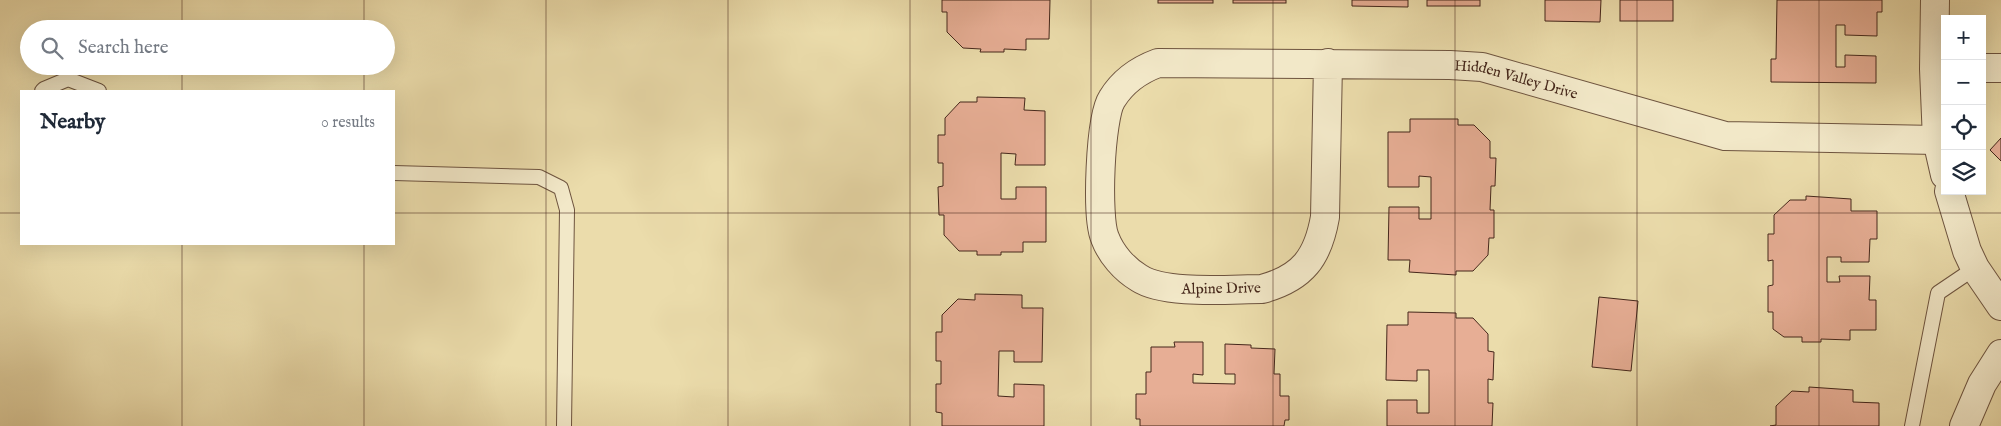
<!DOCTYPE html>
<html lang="en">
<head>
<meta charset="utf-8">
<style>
	body { margin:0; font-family:"IM FELL English",serif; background:#f6f6f7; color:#1f2937 }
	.controls { position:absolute; right:15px; top:15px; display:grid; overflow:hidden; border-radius:0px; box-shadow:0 5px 20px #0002 }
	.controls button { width:45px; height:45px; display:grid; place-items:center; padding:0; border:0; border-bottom:1px solid #e0e1e3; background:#fff; color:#1f2937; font:25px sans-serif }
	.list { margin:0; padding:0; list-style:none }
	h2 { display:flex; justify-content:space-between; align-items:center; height:65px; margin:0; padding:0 20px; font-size:21px }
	h2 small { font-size:16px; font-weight:400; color:#747a83 }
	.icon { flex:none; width:28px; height:28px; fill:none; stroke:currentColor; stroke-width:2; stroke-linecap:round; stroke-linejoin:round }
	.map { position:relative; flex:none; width:2001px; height:426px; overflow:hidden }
	.search { position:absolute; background:#fff; box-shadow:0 5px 20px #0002; left:20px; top:20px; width:375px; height:55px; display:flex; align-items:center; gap:12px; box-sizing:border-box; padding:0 18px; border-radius:28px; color:#747a83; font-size:19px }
	.panel { position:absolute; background:#fff; box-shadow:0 5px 20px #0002; left:20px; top:90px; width:375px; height:155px; border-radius:0px }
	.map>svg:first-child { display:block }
	.building { fill:#e7ae95; stroke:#45271b }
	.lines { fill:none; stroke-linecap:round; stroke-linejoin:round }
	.lane-casing { stroke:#6e543f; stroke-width:16 }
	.street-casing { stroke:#6e543f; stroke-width:30 }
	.lane { stroke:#f2e8c8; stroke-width:14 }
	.street { stroke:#f2e8c8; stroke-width:28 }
	.grid { fill:none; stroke:#45271b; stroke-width:1; stroke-opacity:0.55 }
	.labels { text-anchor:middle; stroke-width:4; stroke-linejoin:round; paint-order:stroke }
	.street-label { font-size:15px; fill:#45271b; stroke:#f2e8c8 }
</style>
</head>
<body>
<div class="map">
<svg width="2001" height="426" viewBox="0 0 2001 426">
	<rect width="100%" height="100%" fill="#ebdcab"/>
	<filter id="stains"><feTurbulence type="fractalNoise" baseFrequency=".004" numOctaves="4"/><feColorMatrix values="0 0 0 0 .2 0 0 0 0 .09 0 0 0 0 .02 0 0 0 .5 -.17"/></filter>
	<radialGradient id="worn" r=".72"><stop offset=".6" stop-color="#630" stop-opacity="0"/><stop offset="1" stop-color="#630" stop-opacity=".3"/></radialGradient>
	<g class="building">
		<path d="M942 0H1050L1049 39H1026V50L1004 49V52H980L981 49 963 48 947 32V12H942Z"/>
		<rect x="1158" y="0" width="55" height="3"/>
		<rect x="1233" y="0" width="53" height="3"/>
		<path d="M1352 0H1408V7L1352 6Z"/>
		<rect x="1427" y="0" width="53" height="6"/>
		<path d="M1545 0H1601L1600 22 1545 21Z"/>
		<rect x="1620" y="0" width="53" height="21"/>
		<path d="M1777 0H1882V12H1877V36L1845 35V25H1836V67H1845V55L1876 56V83L1771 82V59H1776Z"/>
		<path d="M977 97 1025 98 1024 110 1045 111V165H1015L1016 154 1001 153V199H1016V187H1046V242H1023V252H1001V255H977V251H959L944 235V215H939L938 187 943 186V163H938V135H945V118L960 102H977Z"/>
		<path d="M1410 119H1458V125H1474L1490 141V158H1496L1495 186H1491L1490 210H1494V238H1489L1488 255 1473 271H1456V275L1409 272 1410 260H1388L1389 207H1419V219H1431V177L1419 176V187H1388V132H1410Z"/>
		<path d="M2001 138V161L1990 150Z"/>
		<path d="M1806 196 1851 199V211H1877V239H1870L1869 262H1841V257H1827V282H1840L1839 276H1870L1869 300H1876V330H1850V340L1821 339V342H1802V337H1784L1773 329V312H1768V286L1773 285V260L1768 261V234H1774V215L1790 200H1806Z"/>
		<path d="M975 294 1022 295V308H1043L1042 362H1014V351H999L998 396 1014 397V384L1044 385V426H942V413L936 412V384H941V361H936V332H942V315L958 299 975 300Z"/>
		<path d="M1599 297 1638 301 1631 371 1592 367Z"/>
		<path d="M1408 312 1456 313V318H1473L1488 334V351L1494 352 1493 380 1488 379V403H1493L1492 426H1387V400H1417V413H1429V370H1417V381L1386 380 1387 325H1408Z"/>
		<path d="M1174 342H1203V375L1193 374V383L1235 384V374H1225V344L1251 345V348L1275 349 1274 374H1280V396H1289V420H1285L1284 426H1140V419H1136V394H1146V372H1151V347H1175Z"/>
		<path d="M1809 387 1853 390V402L1879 403V426H1770L1776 425V406L1792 391 1809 392Z"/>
	</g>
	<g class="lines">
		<defs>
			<g id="lane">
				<path d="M42 91 44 89 68 79 99 91"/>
				<path d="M394 173 539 177 561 188 567 210 564 426"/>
				<path d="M1912 426 1938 293 1975 268"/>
			</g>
			<g id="street">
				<path d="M1935 0 1934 69 1937 140 1945 175"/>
				<path id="s1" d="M1328 63 1325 217C1318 257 1303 278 1262 289 1230 289 1165 295 1139 278 1124 269 1111 254 1105 238 1096 218 1100 117 1112 99 1123 81 1139 70 1158 63L1450 65 1482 67 1725 136 1937 140"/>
				<path d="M1982 68H2001"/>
				<path d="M1949 191 1967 251 1975 268 2001 306"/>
				<path d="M1964 426 1982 384 2001 354"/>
			</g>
		</defs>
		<use href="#lane" class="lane-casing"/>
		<use href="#street" class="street-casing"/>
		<use href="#lane" class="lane"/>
		<use href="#street" class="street"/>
	</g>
	<path class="grid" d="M182 0V29M364 0V29M546 0V426M728 0V426M910 0V426M1091 0V426M1273 0V426M1455 0V426M1637 0V426M1819 0V426M182 66V91M364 66V91M0 213H21M394 213H2001M182 244V426M364 244V426"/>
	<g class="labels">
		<g class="street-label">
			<text dy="5" stroke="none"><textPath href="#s1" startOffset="995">Hidden Valley Drive</textPath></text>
			<text transform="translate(1221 288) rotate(-1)" y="5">Alpine Drive</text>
		</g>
	</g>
	<rect width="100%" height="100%" filter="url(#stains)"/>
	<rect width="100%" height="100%" fill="url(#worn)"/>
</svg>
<div class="controls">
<button>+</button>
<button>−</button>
<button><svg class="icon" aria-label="locate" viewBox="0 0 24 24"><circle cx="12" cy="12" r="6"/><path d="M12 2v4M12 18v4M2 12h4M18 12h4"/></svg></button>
<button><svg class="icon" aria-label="layers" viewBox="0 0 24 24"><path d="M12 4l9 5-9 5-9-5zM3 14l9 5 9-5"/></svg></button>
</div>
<div class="search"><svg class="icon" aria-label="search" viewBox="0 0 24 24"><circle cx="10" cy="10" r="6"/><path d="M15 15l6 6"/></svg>Search here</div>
<section class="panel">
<h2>Nearby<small>0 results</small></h2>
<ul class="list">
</ul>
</section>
</div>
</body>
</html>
